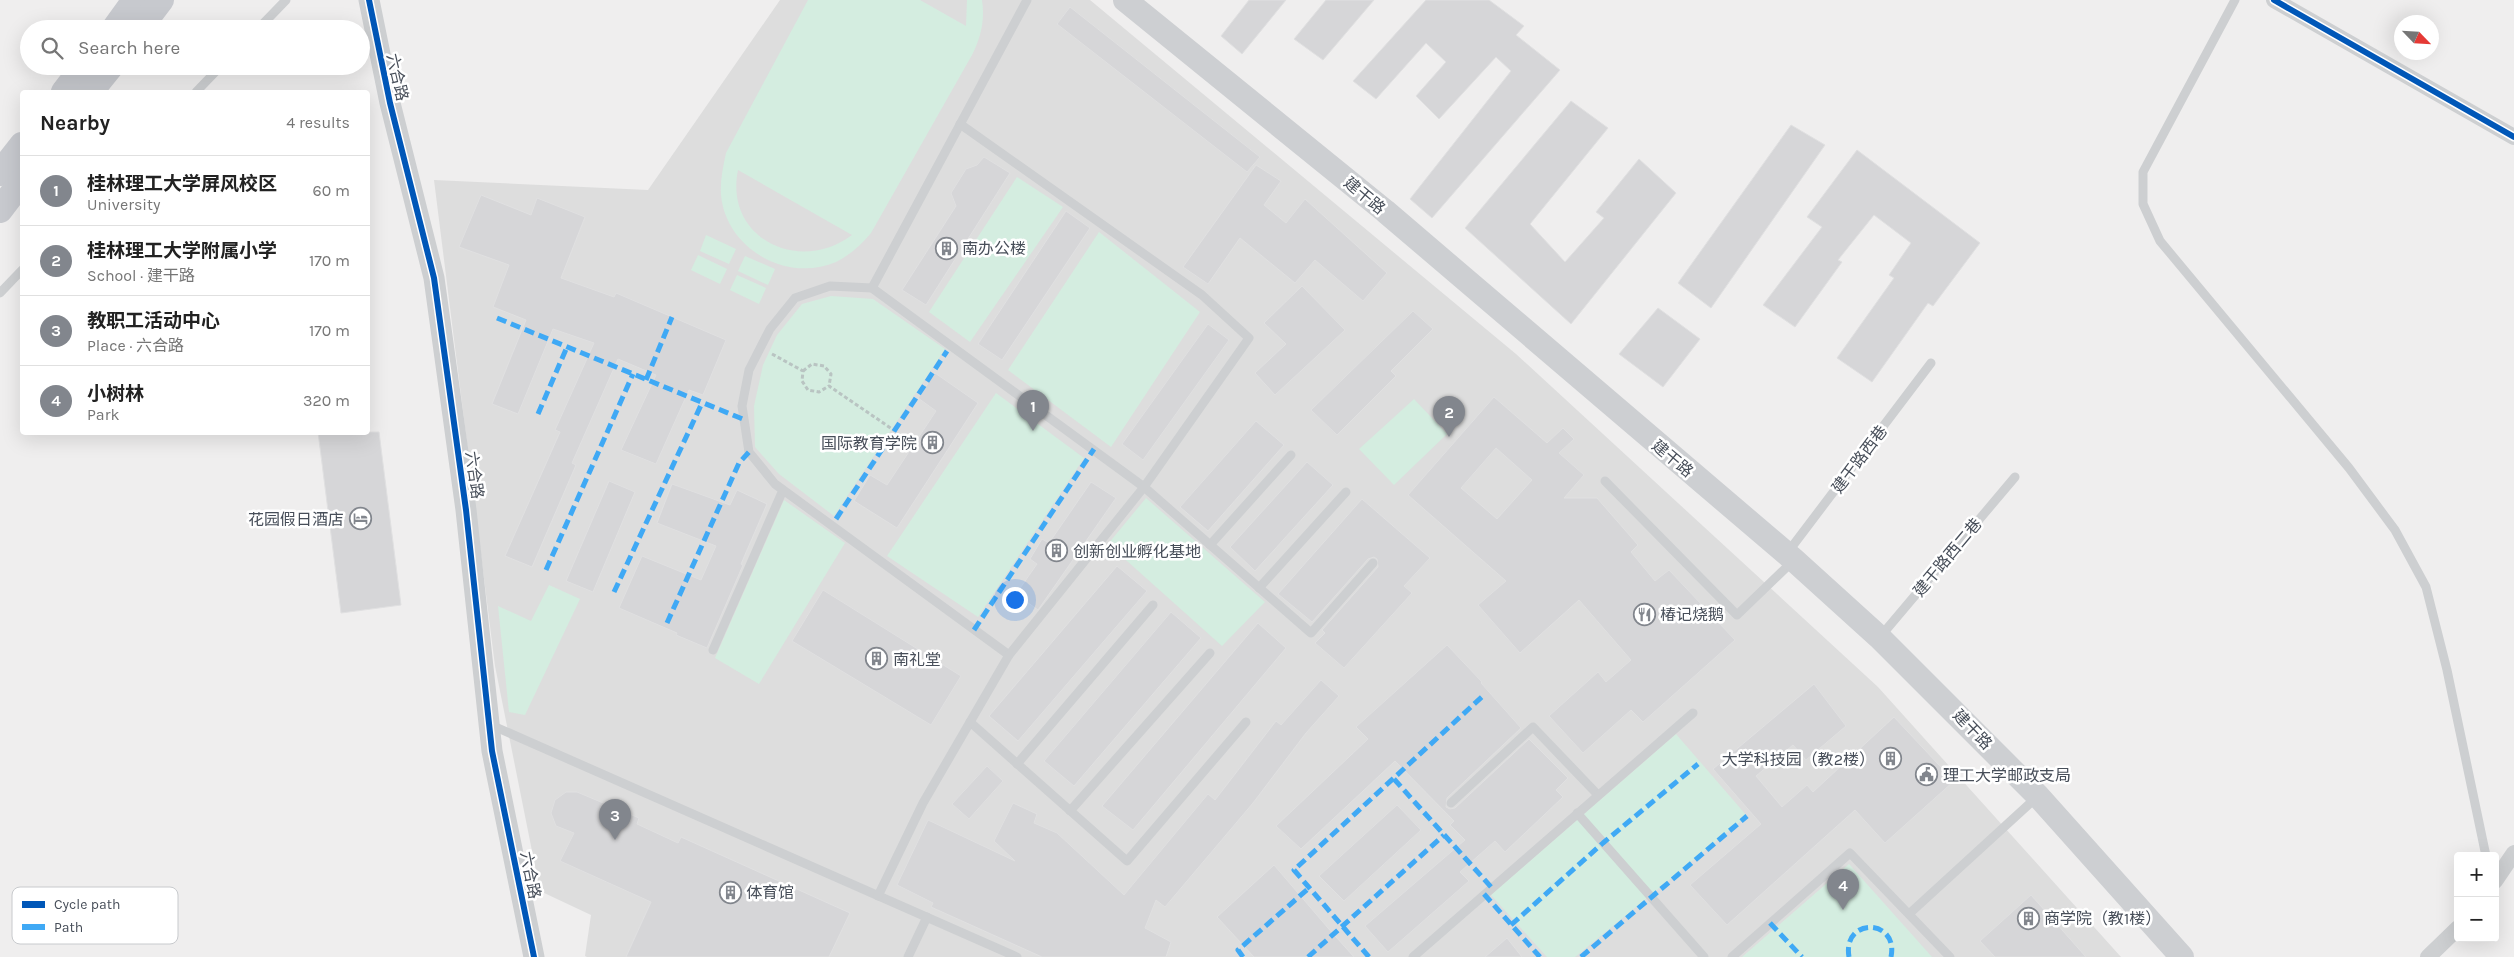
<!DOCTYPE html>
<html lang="en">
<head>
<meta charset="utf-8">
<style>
	body { margin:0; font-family:Karla,"Noto Sans SC",sans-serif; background:#f6f6f6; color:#222 }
	.controls { position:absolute; right:15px; bottom:15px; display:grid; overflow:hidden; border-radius:5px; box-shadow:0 5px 20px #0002 }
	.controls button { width:45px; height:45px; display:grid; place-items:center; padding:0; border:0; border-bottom:1px solid #e0e0e0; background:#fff; color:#222; font:25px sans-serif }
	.compass { position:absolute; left:2394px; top:15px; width:45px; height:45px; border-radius:50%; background:#fff; box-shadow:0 5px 20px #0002; rotate:115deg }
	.you { position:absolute; left:1014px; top:599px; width:18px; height:18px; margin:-12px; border:4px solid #fff; border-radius:50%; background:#1a73e8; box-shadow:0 0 0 8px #1a73e833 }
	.badge { display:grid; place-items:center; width:32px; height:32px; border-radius:50%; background:#82868d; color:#fff; font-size:16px; font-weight:700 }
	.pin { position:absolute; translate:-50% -41px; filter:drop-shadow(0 1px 2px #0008) }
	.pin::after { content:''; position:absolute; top:26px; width:18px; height:15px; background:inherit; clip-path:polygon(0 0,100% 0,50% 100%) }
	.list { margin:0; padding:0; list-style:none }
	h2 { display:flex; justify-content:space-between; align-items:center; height:65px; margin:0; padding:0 20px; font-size:21px }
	h2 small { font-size:16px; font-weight:400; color:#767676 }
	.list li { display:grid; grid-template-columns:32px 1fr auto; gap:15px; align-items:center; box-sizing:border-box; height:70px; padding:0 20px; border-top:1px solid #e0e0e0 }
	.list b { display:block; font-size:19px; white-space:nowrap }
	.list p { margin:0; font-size:16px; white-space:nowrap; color:#767676 }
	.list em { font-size:16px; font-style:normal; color:#767676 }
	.icon { flex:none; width:28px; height:28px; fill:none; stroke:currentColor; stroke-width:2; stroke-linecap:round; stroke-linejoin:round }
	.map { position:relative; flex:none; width:2514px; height:957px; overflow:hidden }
	.search { position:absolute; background:#fff; box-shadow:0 5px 20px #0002; left:20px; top:20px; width:350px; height:55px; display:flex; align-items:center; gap:12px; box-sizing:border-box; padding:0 18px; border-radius:28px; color:#767676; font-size:19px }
	.panel { position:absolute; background:#fff; box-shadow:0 5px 20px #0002; left:20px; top:90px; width:350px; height:345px; border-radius:5px }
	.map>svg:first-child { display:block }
	.education { fill:#ddd }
	.green { fill:#d4ede0; fill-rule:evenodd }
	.building { fill:#d6d6d8; stroke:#e0e0e1; fill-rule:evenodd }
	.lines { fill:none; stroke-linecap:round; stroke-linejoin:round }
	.path { stroke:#b9c4c2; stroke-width:3; stroke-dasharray:4 2.5; stroke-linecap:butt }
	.service { stroke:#cdcfd1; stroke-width:9 }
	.minor { stroke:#cdcfd1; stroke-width:16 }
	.tertiary { stroke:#cdcfd1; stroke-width:21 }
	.secondary { stroke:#cdcfd2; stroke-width:24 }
	.primary { stroke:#c7c9ce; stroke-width:26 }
	.quiet { stroke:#3fa9f5; stroke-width:5; stroke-dasharray:10 5; stroke-linecap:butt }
	.cycleway-casing { stroke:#fff; stroke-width:9 }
	.cycleway { stroke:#0057b8; stroke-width:6 }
	.labels { text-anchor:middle; stroke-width:5; stroke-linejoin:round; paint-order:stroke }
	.street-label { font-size:16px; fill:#474e59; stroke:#fff }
	.poi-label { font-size:16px; fill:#474e59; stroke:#fff; text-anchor:start }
	.key { fill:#fff; stroke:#c8cacd; stroke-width:1 }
	.key-label { font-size:14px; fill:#474e59 }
</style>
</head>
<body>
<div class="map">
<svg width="2514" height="957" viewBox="0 0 2514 957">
	<rect width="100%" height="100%" fill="#efeeee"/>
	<path class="education" d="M780 0H1090L1516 354 1878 687 2121 957H587L585 956 591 915 540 891 495 666 434 180 648 190Z"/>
	<g class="green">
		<path d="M808 0H920L966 26 967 0H982C985 20 981 37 972 55L871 233C861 245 850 255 836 262 787 283 726 249 721 195 720 181 723 167 726 153ZM738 170 852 235C799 275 724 238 738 170Z"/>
		<path d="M1017 177 1063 207 970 342 929 312Z"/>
		<path d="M1099 232 1200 312 1111 447 1008 370Z"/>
		<path d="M706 235 736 249 729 264 700 251Z"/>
		<path d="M698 255 727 269 720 284 691 270Z"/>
		<path d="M745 256 775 269 768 285 738 271Z"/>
		<path d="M737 275 766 288 759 304 730 290Z"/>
		<path d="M831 296 873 299 945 349 834 516 779 474 755 447 754 406 763 365 777 335 802 304Z"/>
		<path d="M996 393 1084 458 978 617 887 556Z"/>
		<path d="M1414 399 1447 434 1394 485 1359 449Z"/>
		<path d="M1146 498 1265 602 1222 646 1108 544Z"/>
		<path d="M784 500 845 543 759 684 715 658Z"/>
		<path d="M549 585 580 599 525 715 509 712 498 606 531 621Z"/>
		<path d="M1676 734 1747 816 1575 957H1547L1491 895Z"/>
		<path d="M1849 864 1932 957H1742Z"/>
	</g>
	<g class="building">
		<path d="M1249 0H1286L1242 54 1221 36Z"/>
		<path d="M1326 0H1374L1323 60 1294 39Z"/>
		<path d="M1426 0H1489L1524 26 1516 35 1560 70 1432 218 1410 199 1511 71 1496 57 1439 119 1416 96 1446 62 1426 43 1376 99 1353 81Z"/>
		<path d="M1070 7 1260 157 1247 172 1057 24Z"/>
		<path d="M1571 101 1608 128 1530 224 1565 262 1604 218 1596 212 1639 159 1676 193 1571 324 1465 228Z"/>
		<path d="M1791 125 1825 145 1711 308 1678 283Z"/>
		<path d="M1857 150 1980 243 1933 306 1928 303 1872 382 1837 358 1894 278 1889 275 1911 243 1874 215 1838 260 1842 262 1795 327 1763 305 1822 227 1807 217Z"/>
		<path d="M984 157 1010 173 926 305 902 290 956 206 951 193 966 169 977 165Z"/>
		<path d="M1256 165 1281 181 1264 205 1286 223 1305 199 1387 273 1363 301 1315 260 1295 283 1240 238 1208 284 1183 267Z"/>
		<path d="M481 195 531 215 537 198 585 217 561 278 614 297 616 293 726 340 703 395 689 390 656 464 621 450 656 375 618 359 572 463 576 465 532 567 505 556 560 432 555 430 594 343 553 329 518 414 492 404 526 320 493 307 509 265 459 247Z"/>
		<path d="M1066 211 1090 228 1002 360 978 344Z"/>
		<path d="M1302 286 1345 330 1275 395 1255 373 1286 344 1264 323Z"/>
		<path d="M1658 308 1700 339 1663 387 1619 354Z"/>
		<path d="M1413 311 1433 329 1391 371 1396 376 1337 435 1311 410Z"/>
		<path d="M1208 324 1229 340 1143 460 1122 444Z"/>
		<path d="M935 373 978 403 897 528 854 501 870 475 887 485 936 411 918 398Z"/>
		<path d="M1494 397 1547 443 1563 428 1574 439 1559 453 1584 475 1564 498H1597L1638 545 1631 552 1655 581 1669 570 1735 640 1643 722 1631 710 1583 753 1549 716 1598 672 1606 682 1631 660 1579 600 1520 653 1478 605 1506 581 1408 495ZM1496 448 1532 480 1497 519 1461 488Z"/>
		<path d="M1256 421 1284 445 1208 531 1180 507Z"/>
		<path d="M318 432H379L401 605 341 613Z"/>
		<path d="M1307 462 1333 485 1255 571 1230 547Z"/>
		<path d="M609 481 635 492 593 592 566 581Z"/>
		<path d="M1091 482 1116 498 1038 610 1016 594 1037 564 1030 559 1042 539 1049 543Z"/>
		<path d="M672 484 730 505 737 490 767 504 741 564 743 565 707 648 676 635 677 633 619 608 642 556 701 580 716 546 657 523Z"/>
		<path d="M1362 499 1430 558 1404 586 1412 593 1344 668 1315 643 1325 633 1322 630 1378 567 1377 559 1374 557 1368 559 1312 622 1278 594Z"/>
		<path d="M1117 566 1147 591 1018 741 989 716Z"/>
		<path d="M823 590 961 676 931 725 792 641Z"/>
		<path d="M1171 612 1201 638 1074 786 1044 761Z"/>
		<path d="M1258 623 1286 648 1133 830 1102 806Z"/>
		<path d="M1447 645 1482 682 1481 683 1521 728 1447 798 1446 807 1450 809 1455 808 1529 739 1568 778 1556 790 1563 797 1505 852 1495 841 1460 872 1469 881 1388 952 1365 926 1465 840 1450 825 1454 821 1395 761 1301 849 1276 826 1368 739 1356 727Z"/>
		<path d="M1321 680 1339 696 1306 733 1253 803 1165 907 1156 900 1145 928 1171 942 1166 957H1042L931 907 933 903 897 885 928 820 1015 861 994 841 1013 803 1037 814 1034 823 1057 833 1124 895 1208 794 1215 800 1276 721 1281 725Z"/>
		<path d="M1814 684 1846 726 1806 760 1793 745 1756 776 1782 807 1807 785 1813 792 1894 717 1954 781 1885 843 1855 810 1727 925 1690 885 1761 824 1713 769Z"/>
		<path d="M987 766 1003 781 969 819 952 804Z"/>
		<path d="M566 792H577L639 818 637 824 678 843 681 837 850 913 829 957H626L651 902 560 861 574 833 556 826 551 813 555 800Z"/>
		<path d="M1397 805 1421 830 1344 901 1319 876Z"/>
		<path d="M1274 865 1328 928 1354 957H1254L1217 917Z"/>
		<path d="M2031 895 2086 957H1995L1980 941Z"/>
		<path d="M1507 938 1522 957H1485Z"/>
	</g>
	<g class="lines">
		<g class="path">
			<path d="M772 354 803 371 802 381 808 390 819 392 829 386 895 431"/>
			<path d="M803 371 812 364 824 366 831 374 829 386"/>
		</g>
		<g class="service">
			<path d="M2235 0 2143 172V204L2160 241 2349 468 2395 530 2426 587 2447 670 2486 856"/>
			<path d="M258 29 286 0"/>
			<path d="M196 92 221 66"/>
			<path d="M872 288 1027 0"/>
			<path d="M0 293 22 270"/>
			<path d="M1605 481 1737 615 1793 561"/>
			<path d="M1210 545 1291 455"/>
			<path d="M1788 552 1931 363"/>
			<path d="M1259 588 1346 492"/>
			<path d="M1880 637 2015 477"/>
			<path d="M713 650 783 490"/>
			<path d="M1009 655 775 484 749 452 742 406 749 370 770 329 795 298 830 286 872 288 1144 487 1311 633 1373 563"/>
			<path d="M970 722 1127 861 1246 722"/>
			<path d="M491 725 1017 957"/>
			<path d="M1017 764 1153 605"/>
			<path d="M1451 803 1533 727 1598 795"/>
			<path d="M1070 811 1210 653"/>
			<path d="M1577 813 1704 957"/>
			<path d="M878 896 923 803 1009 655 1144 487 1249 338 1202 295 960 124"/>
			<path d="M1909 914 2038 796"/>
			<path d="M908 957 927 917"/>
			<path d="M1413 957 1693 713"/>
			<path d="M1732 957 1850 853 1950 957"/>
		</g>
		<g class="minor">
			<path d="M2274 0 2514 137"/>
			<path d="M2495 881 2514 853"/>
			<path d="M2428 957 2458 928"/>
		</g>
		<path class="tertiary" d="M369 0 390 103 434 278 466 510 492 751 534 957"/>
		<path class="secondary" d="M1125 0 1385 211 1794 560 1879 637 2038 796 2182 957"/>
		<g class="primary">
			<path d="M114 29 135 0"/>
			<path d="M139 29 161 0"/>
			<path d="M64 92 84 66"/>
			<path d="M90 92 111 66"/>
			<path d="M0 173 22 145"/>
			<path d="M0 210 22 181"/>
		</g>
		<g class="quiet">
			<path d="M497 318 745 420"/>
			<path d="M646 380 672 317"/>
			<path d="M538 414 567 347"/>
			<path d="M836 519 947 351"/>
			<path d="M546 570 633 374"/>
			<path d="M614 592 702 403"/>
			<path d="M667 623 739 463 749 452"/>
			<path d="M974 630 1094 449"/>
			<path d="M1394 779 1492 888"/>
			<path d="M1484 894 1540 957"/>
			<path d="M1770 923 1802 957"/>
			<path d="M1511 925 1603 843 1698 764"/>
			<path d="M1243 957 1238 950 1309 888"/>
			<path d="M1308 957 1444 835"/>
			<path d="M1369 957 1294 870 1485 694"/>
			<path d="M1581 957 1747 816"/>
			<path d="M1849 957C1842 917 1899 918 1891 957"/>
		</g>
		<defs>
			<g id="cycleway">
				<path d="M369 0 390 103 434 278 466 510 492 751 534 957"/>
				<path d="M2274 0 2514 137"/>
			</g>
		</defs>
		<use href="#cycleway" class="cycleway-casing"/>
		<use href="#cycleway" class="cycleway"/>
	</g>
	<defs>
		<symbol id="building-ring" viewBox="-11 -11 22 22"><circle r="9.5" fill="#fff" stroke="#82868d" stroke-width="1.5"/><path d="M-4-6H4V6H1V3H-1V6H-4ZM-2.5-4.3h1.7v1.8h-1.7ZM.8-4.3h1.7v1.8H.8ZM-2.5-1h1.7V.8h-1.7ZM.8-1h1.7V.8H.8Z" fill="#82868d"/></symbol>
		<symbol id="hotel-ring" viewBox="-11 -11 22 22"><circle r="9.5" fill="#fff" stroke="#82868d" stroke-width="1.5"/><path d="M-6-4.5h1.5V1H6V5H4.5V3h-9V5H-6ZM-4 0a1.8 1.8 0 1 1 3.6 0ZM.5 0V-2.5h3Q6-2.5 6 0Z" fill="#82868d"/></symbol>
		<symbol id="restaurant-ring" viewBox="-11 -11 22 22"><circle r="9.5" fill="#fff" stroke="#82868d" stroke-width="1.5"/><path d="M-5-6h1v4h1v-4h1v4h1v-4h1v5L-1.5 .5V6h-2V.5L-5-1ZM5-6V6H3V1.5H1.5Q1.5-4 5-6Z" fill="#82868d"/></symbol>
		<symbol id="civic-ring" viewBox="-11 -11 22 22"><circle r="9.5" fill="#fff" stroke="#82868d" stroke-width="1.5"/><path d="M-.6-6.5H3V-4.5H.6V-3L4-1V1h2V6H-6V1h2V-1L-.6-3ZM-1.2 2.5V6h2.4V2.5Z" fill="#82868d"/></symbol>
	</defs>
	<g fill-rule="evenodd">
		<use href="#building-ring" x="934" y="236" width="25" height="25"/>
		<use href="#building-ring" x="920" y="430" width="25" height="25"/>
		<use href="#hotel-ring" x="348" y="506" width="25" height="25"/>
		<use href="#building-ring" x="1044" y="538" width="25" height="25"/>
		<use href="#restaurant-ring" x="1632" y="602" width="25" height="25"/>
		<use href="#building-ring" x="864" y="646" width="25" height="25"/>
		<use href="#building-ring" x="1878" y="746" width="25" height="25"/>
		<use href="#civic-ring" x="1914" y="762" width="25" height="25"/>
		<use href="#building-ring" x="718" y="880" width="25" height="25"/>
		<use href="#building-ring" x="2016" y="906" width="25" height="25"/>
	</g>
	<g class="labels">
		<g class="street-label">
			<text transform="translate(398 77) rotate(77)" y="6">六合路</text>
			<text transform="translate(1365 195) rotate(40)" y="6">建干路</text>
			<text transform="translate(1673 458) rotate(40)" y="6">建干路</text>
			<text transform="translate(1859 459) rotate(-53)" y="6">建干路西巷</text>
			<text transform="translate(475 475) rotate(82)" y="6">六合路</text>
			<text transform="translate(1947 557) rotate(-50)" y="6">建干路西二巷</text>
			<text transform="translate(1973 729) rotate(46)" y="6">建干路</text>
			<text transform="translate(531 875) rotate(79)" y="6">六合路</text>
		</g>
		<g class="poi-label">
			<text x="962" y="254">南办公楼</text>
			<text x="917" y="449" text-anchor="end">国际教育学院</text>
			<text x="344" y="525" text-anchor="end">花园假日酒店</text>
			<text x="1073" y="557">创新创业孵化基地</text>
			<text x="1660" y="620">椿记烧鹅</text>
			<text x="893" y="665">南礼堂</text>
			<text x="1875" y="765" text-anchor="end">大学科技园（教2楼）</text>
			<text x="1943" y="781">理工大学邮政支局</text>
			<text x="746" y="898">体育馆</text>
			<text x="2044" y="924">商学院（教1楼）</text>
		</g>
	</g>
	<rect x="12" y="887" width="166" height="57" rx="8" class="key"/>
	<rect x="22" y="901" width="23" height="7" fill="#0057b8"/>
	<rect x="22" y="924" width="23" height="6" fill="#3fa9f5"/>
	<g class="key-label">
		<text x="54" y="909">Cycle path</text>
		<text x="54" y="932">Path</text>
	</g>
</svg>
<div class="controls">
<button>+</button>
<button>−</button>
</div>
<svg class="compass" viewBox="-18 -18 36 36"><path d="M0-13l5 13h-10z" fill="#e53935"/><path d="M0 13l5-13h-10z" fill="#767676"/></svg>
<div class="you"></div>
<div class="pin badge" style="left:1033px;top:431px">1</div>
<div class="pin badge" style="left:1449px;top:437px">2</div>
<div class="pin badge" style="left:615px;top:840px">3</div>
<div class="pin badge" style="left:1843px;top:910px">4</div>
<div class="search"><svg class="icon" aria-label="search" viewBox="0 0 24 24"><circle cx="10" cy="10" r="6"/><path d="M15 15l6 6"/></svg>Search here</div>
<section class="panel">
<h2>Nearby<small>4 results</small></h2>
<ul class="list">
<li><span class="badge">1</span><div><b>桂林理工大学屏风校区</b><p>University</p></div><em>60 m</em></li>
<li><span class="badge">2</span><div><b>桂林理工大学附属小学</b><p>School · 建干路</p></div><em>170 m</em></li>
<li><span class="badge">3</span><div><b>教职工活动中心</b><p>Place · 六合路</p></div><em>170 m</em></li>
<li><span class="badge">4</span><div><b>小树林</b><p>Park</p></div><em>320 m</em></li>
</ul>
</section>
</div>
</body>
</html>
